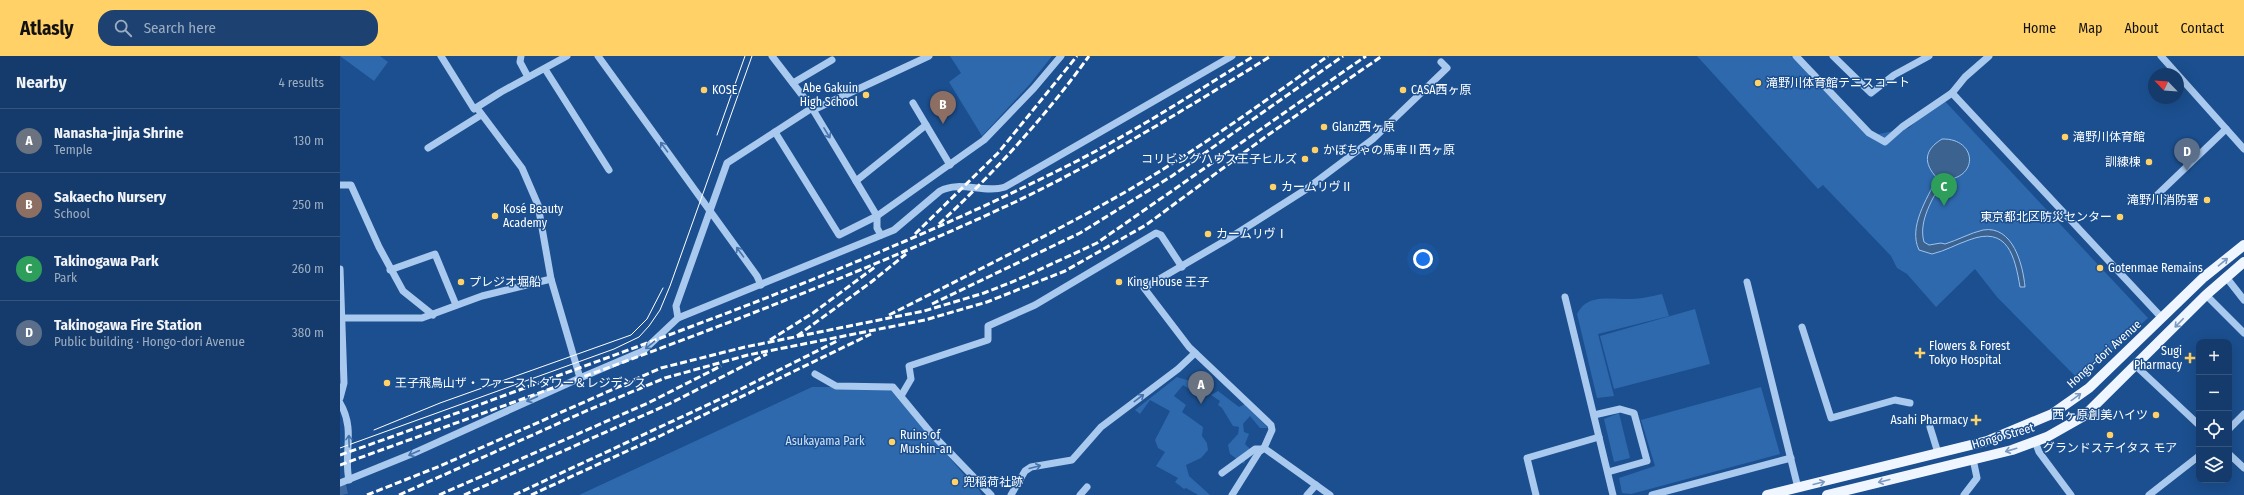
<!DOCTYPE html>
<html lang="en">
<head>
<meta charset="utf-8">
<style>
	body { margin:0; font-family:"Fira Sans Condensed","Noto Sans JP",sans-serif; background:#1d4271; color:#f1f3f6 }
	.controls { position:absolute; right:12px; bottom:12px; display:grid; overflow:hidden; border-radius:8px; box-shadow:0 4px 16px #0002 }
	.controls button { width:36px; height:36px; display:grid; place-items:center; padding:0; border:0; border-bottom:1px solid #33557e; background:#143b6b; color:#f1f3f6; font:20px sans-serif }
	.compass { position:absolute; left:1808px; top:12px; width:36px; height:36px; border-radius:50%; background:#143b6b; box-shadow:0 4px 16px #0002; rotate:295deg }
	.you { position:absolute; left:1083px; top:203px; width:14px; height:14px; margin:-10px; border:3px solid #fff; border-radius:50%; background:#1a73e8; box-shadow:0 0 0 6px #1a73e833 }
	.badge { display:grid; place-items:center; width:26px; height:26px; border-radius:50%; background:#ffd166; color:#fff; font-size:13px; font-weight:700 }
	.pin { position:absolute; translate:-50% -33px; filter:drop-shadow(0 1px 2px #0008) }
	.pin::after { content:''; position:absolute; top:21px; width:14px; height:12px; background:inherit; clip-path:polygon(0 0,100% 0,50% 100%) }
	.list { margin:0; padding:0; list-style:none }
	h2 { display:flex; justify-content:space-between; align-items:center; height:52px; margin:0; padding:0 16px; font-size:17px }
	h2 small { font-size:13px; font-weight:400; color:#9dadc1 }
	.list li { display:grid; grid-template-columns:26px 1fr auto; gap:12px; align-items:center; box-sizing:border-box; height:64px; padding:0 16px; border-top:1px solid #33557e }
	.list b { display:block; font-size:15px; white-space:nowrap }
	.list p { margin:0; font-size:13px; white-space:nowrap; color:#9dadc1 }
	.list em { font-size:13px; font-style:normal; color:#9dadc1 }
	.icon { flex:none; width:22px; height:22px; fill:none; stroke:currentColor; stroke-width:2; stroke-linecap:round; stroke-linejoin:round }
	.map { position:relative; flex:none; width:1904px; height:439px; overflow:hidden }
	header { display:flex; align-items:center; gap:24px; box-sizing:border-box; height:56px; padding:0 20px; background:#ffd166; color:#111 }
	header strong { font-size:19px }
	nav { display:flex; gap:22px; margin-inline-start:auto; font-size:14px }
	.search { width:280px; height:36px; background:#1d4271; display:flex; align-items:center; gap:10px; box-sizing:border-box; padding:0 14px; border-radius:16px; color:#9dadc1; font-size:15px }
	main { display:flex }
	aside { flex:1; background:#143b6b }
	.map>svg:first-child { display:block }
	.green { fill:#2e69ad }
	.water { fill:#3c6290; stroke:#9cc4f0 }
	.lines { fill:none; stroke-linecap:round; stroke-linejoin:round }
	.highway-tunnel { stroke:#3d69a0; stroke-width:12; stroke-dasharray:12 6; stroke-linecap:butt }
	.minor { stroke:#a9c9ee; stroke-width:7 }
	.major { stroke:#f0f6ff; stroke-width:10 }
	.tram { stroke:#fff; stroke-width:1 }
	.rail { stroke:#fff; stroke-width:3; stroke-dasharray:7 3; stroke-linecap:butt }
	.oneway { stroke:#4674ac }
	.oneway2 { stroke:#7b9ac1 }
	.poi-dot { fill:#ffd166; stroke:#1b4f8f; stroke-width:1.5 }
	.labels { text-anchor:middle; stroke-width:3; stroke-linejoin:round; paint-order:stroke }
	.poi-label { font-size:12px; fill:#fff; stroke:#1b4f8f; text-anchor:start }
	.street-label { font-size:12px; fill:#fff; stroke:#1b4f8f }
	.park-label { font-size:12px; fill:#cfe3fa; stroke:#1b4f8f }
</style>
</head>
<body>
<header>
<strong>Atlasly</strong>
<div class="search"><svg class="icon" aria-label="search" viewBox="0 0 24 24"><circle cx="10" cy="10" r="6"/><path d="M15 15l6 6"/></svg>Search here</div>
<nav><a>Home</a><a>Map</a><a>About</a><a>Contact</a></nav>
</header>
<main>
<aside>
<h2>Nearby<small>4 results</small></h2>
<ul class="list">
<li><span class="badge" style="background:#6b7280">A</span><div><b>Nanasha-jinja Shrine</b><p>Temple</p></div><em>130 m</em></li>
<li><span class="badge" style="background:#8d6e63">B</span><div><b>Sakaecho Nursery</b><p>School</p></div><em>250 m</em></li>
<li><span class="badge" style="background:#2e9e5b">C</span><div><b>Takinogawa Park</b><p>Park</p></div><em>260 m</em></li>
<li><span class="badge" style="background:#5c6f8a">D</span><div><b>Takinogawa Fire Station</b><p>Public building · Hongo-dori Avenue</p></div><em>380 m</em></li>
</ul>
</aside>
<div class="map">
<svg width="1904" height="439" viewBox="0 0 1904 439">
	<rect width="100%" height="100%" fill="#1b4f8f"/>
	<g class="green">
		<path d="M0 0H40L48 6 34 25Z"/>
		<path d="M610 0H712L690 28 642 80 609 26 621 17Z"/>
		<path d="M1357 0H1451L1499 50 1512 57 1534 79 1569 72 1601 41 1808 262 1739 324 1657 241 1635 213 1596 251 1567 218 1557 212 1551 200 1483 129 1478 133Z"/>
		<path d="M1322 238 1329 260 1258 278 1274 340 1257 342 1237 258C1248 236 1272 244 1291 243 1301 243 1312 240 1322 238Z"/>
		<path d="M1355 253 1370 308 1274 333 1260 280Z"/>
		<path d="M837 321 850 325 858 333 856 337 843 329 834 340 846 349 842 356 863 371 862 380 867 387 868 394 861 402 846 409 849 420 870 439H858L846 432 844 433 835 426 838 422 816 410 825 396 818 392 815 384 830 355 810 344 800 358 795 354Z"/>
		<path d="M472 331H551L559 333 594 384 627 422 638 432 642 439H239Z"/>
		<path d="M1421 331 1440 398 1291 438 1282 437 1279 422 1315 410 1301 364Z"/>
		<path d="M878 335 899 351 905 348 928 372H920L910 360 903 368 904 376 909 378 905 388 910 393 904 408 890 398 888 389 898 378 899 371 893 370 882 352 878 349 880 345 871 339Z"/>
		<path d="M1279 357 1290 402 1274 406 1264 363Z"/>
	</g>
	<path class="water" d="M1602 83C1637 82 1640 123 1603 124 1593 142 1578 165 1584 186L1589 189 1601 187 1605 188C1618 184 1630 177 1643 174 1673 169 1683 209 1685 231H1680C1675 201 1668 169 1629 184 1617 188 1605 195 1592 198L1579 194C1568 171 1587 143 1597 122 1583 107 1584 94 1602 83Z"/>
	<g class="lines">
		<path class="highway-tunnel" d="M0 429 2 439"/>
		<g class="minor">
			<path d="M101 0 134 53 161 36 227 0"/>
			<path d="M181 0 180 6 188 21"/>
			<path d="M258 0 417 220 421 229"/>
			<path d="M432 0 472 52 537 160V172L541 179"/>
			<path d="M1456 0 1529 77 1545 86 1562 71 1612 37 1822 262"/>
			<path d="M1493 0 1531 37 1554 19 1589 0"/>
			<path d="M1821 0 1904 93"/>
			<path d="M205 13 269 114"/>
			<path d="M453 27 492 4"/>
			<path d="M1612 37 1625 21 1649 0"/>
			<path d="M573 47 610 109"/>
			<path d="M137 52 182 112 198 149 211 223 240 322"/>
			<path d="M473 54 589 0"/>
			<path d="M435 76 499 179 537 160 644 84 694 32 721 0"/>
			<path d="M88 92 141 59"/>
			<path d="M516 125 586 69"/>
			<path d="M0 129H11L39 191 63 235 93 259"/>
			<path d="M1816 140 1886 73"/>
			<path d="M0 213 4 327 0 342"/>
			<path d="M50 214 95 198 116 249"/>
			<path d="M1886 221 1904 244"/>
			<path d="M1407 226 1458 432"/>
			<path d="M1866 239 1904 277"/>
			<path d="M1225 241 1273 439"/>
			<path d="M2 262H82L142 240 211 223"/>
			<path d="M338 262 336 250 387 107 472 52"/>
			<path d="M1462 271 1491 362 1555 344 1570 347"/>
			<path d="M1796 310 1859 369"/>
			<path d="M475 318 496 330 553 331 591 377 651 439"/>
			<path d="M561 340 571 323 569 310 648 284V270L695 249 816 177 821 179 842 211"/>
			<path d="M0 347C16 374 3 397 9 424"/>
			<path d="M1254 359 1280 353 1294 357 1307 405 1268 416"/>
			<path d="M1590 371 1598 397"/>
			<path d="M1889 373 1904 358"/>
			<path d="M1695 385 1699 396 1731 439"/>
			<path d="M1889 398 1904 412"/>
			<path d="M882 417 915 393H922"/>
			<path d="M0 427 74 397 240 322 303 295 338 262 554 174 600 135C620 124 644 138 665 131L892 0"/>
			<path d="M671 439 685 415 691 411 732 404 761 371 838 313 855 297"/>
			<path d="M740 439 747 431"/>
			<path d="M892 439 919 396 924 392"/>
			<path d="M967 439 976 429"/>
			<path d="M990 439 924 392 932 374 931 369 849 291 804 232 888 183 965 134 1033 83 1107 12 1101 6"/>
			<path d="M1196 439 1187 402 1259 381"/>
			<path d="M1312 439 1451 402"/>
			<path d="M1624 439 1637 422 1633 403"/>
			<path d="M1809 439 1859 400"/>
		</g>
		<g class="major">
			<path d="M1427 439 1647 385 1712 358 1749 332 1864 221 1904 189"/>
			<path d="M1487 439 1672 394 1707 381 1744 360 1866 239 1904 206"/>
		</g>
		<g class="tram">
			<path d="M377 79 405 0"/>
			<path d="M34 374 100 347 291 279 307 263 323 232"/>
			<path d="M0 392 274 293 299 281 309 270 320 254 330 230 412 0"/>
		</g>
		<g class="rail">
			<path d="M599 168C654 117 705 61 749 0"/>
			<path d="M575 178 658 97 737 0"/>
			<path d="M592 248 740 177 832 120 1003 0"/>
			<path d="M549 259C626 220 704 182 780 139 852 98 921 48 988 0"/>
			<path d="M457 280 530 227 566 198"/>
			<path d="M430 284 473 257 535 211"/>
			<path d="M0 399C78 372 154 343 231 315 401 253 571 189 733 107 796 75 854 37 914 0"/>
			<path d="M0 409C225 327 456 248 673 147 763 104 847 52 931 0"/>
			<path d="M27 439 100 410 321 312 405 291 584 255 644 237 677 224 757 187 1026 0"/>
			<path d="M59 439 246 355 325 322 408 299 585 264 647 246 725 215 806 169 928 79 1042 0"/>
			<path d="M99 439 308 347 381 310"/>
			<path d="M124 439 329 348 427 298"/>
			<path d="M174 439 393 337 499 284"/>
			<path d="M191 439 320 380 531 278"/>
		</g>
	</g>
	<defs><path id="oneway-shaft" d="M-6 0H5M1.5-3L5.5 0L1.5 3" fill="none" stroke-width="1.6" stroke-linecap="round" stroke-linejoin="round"/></defs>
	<g class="oneway">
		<use href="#oneway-shaft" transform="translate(487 77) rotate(59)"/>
		<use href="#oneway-shaft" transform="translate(324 91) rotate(-126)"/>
		<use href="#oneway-shaft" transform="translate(400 196) rotate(-126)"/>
		<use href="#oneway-shaft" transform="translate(310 289) rotate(140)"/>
		<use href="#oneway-shaft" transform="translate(799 342) rotate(-37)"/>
		<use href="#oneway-shaft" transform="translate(192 343) rotate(156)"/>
		<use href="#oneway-shaft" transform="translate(9 385) rotate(-92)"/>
		<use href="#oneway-shaft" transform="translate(74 397) rotate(156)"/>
		<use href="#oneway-shaft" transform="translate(695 411) rotate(-15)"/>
	</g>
	<g class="oneway2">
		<use href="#oneway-shaft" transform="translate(1883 206) rotate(-40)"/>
		<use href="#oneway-shaft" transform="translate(1839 267) rotate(134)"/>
		<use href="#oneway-shaft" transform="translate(1736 341) rotate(-36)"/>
		<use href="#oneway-shaft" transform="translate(1671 394) rotate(164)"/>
		<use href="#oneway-shaft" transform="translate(1544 425) rotate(166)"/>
		<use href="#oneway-shaft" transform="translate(1479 427) rotate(-14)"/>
	</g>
	<g class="poi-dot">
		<circle cx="1418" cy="27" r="4"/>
		<circle cx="364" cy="34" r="4"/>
		<circle cx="1063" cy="34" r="4"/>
		<circle cx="526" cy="39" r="4"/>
		<circle cx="984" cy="71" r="4"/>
		<circle cx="1725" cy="81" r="4"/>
		<circle cx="975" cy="94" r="4"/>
		<circle cx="965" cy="103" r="4"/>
		<circle cx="1809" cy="106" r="4"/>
		<circle cx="933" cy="131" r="4"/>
		<circle cx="1867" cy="144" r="4"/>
		<circle cx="155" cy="160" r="4"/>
		<circle cx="1780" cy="161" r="4"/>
		<circle cx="868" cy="178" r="4"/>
		<circle cx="1760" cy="212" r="4"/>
		<circle cx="121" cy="226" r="4"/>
		<circle cx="779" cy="226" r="4"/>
		<path d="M1578 291h4v4h4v4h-4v4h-4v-4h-4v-4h4z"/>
		<path d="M1848 296h4v4h4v4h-4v4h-4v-4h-4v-4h4z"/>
		<circle cx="47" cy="327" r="4"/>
		<circle cx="1816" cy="359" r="4"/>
		<path d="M1634 358h4v4h4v4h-4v4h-4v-4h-4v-4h4z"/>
		<circle cx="1770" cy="379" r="4"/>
		<circle cx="552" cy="386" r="4"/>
		<circle cx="615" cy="426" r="4"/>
	</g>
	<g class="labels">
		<g class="poi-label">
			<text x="1426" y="31">滝野川体育館テニスコート</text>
			<text x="518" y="36" text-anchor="end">Abe Gakuin<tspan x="518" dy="14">High School</tspan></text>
			<text x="372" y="38">KOSE</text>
			<text x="1071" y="38">CASA西ヶ原</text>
			<text x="992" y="75">Glanz西ヶ原</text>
			<text x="1733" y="85">滝野川体育館</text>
			<text x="983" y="98">かぼちゃの馬車Ⅱ西ヶ原</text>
			<text x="957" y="107" text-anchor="end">コリビングハウス王子ヒルズ</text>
			<text x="1801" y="110" text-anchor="end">訓練棟</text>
			<text x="941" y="135">カームリヴⅡ</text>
			<text x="1859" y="148" text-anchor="end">滝野川消防署</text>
			<text x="163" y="157">Kosé Beauty<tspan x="163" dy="14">Academy</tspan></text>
			<text x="1772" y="165" text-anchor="end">東京都北区防災センター</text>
			<text x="876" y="182">カームリヴⅠ</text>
			<text x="1768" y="216">Gotenmae Remains</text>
			<text x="129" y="230">プレジオ堀船</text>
			<text x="787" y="230">King House 王子</text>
			<text x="1589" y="294">Flowers &amp; Forest<tspan x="1589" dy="14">Tokyo Hospital</tspan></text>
			<text x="1842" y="299" text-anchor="end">Sugi<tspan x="1842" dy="14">Pharmacy</tspan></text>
			<text x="55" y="331">王子飛鳥山ザ・ファーストタワー＆レジデンス</text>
			<text x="1808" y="363" text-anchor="end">西ヶ原創美ハイツ</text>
			<text x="1628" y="368" text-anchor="end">Asahi Pharmacy</text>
			<text x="560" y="383">Ruins of<tspan x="560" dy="14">Mushin-an</tspan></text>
			<text x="1770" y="396" text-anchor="middle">グランドステイタス モア</text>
			<text x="623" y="430">兜稲荷社跡</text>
		</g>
		<g class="street-label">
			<text transform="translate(1764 298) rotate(-42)" y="4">Hongo-dori Avenue</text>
			<text transform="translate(1663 380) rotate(-16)" y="4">Hongō Street</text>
		</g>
		<g class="park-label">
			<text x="485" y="389">Asukayama Park</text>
		</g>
	</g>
</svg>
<div class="controls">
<button>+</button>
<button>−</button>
<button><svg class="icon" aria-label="locate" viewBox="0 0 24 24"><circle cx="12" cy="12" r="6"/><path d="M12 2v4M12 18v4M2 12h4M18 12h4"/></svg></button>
<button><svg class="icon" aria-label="layers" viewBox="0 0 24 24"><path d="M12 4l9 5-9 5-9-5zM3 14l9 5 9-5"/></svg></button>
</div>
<svg class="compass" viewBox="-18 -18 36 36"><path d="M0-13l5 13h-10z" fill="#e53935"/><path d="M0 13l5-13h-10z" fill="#9dadc1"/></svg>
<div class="you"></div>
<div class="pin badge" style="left:861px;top:348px;background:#6b7280">A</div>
<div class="pin badge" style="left:603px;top:68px;background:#8d6e63">B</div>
<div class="pin badge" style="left:1604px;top:150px;background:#2e9e5b">C</div>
<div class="pin badge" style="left:1847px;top:115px;background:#5c6f8a">D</div>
</div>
</main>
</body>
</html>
